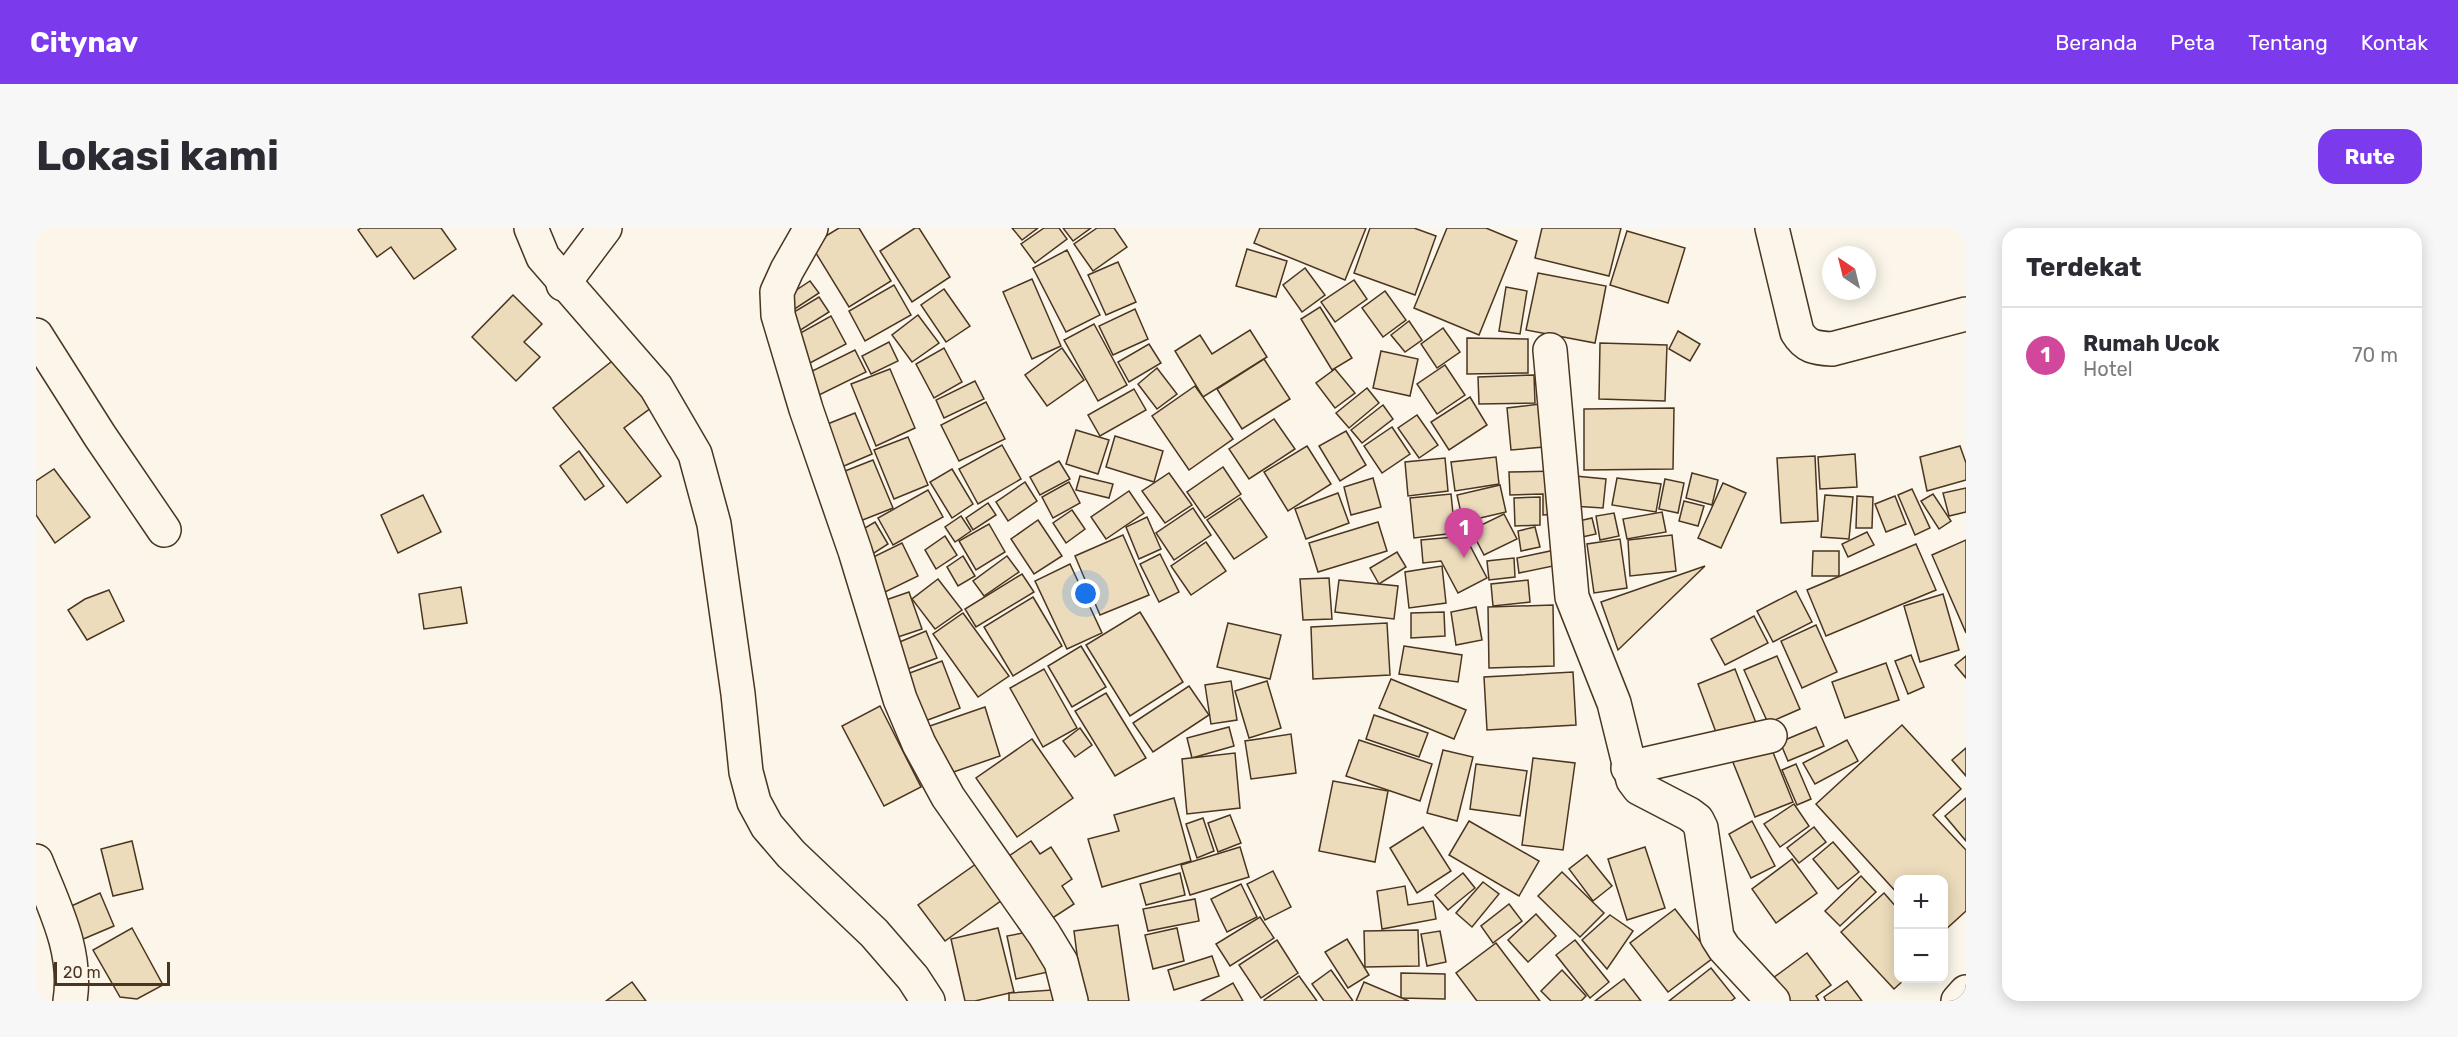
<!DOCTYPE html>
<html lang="id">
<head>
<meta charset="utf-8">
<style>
	body { margin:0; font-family:Rubik,sans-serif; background:#f7f7f7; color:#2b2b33 }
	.controls { position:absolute; right:18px; bottom:18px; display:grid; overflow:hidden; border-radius:12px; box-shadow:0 3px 15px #0003 }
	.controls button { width:54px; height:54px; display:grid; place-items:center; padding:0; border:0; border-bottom:2px solid #e1e1e2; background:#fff; color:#2b2b33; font:30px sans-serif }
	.compass { position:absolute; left:1786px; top:18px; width:54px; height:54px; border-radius:50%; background:#fff; box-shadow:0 3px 15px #0003; rotate:325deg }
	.scale { position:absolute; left:18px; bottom:15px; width:116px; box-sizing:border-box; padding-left:6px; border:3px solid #4a3520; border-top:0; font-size:16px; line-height:21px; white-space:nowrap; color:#4a3520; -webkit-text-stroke:4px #fbf6e9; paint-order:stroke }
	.you { position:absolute; left:1050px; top:366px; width:21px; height:21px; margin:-15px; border:4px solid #fff; border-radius:50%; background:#1a73e8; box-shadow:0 0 0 9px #1a73e833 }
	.badge { display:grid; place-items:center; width:39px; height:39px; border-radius:50%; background:#7c3aed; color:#fff; font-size:20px; font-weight:700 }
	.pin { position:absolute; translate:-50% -50px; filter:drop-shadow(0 2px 3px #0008) }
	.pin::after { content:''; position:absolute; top:32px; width:21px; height:18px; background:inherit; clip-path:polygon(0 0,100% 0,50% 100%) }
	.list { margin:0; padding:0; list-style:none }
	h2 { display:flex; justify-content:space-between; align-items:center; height:78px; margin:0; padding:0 24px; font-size:26px }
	h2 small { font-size:20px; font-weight:400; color:#7c7c81 }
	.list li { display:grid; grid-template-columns:39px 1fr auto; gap:18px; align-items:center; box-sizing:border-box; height:96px; padding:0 24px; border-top:2px solid #e1e1e2 }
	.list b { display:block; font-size:22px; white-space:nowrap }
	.list p { margin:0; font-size:20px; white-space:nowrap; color:#7c7c81 }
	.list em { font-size:20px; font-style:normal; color:#7c7c81 }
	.map { position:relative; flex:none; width:1930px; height:773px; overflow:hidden; border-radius:18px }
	header { display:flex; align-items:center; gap:36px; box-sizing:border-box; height:84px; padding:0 30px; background:#7c3aed; color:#fff }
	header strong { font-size:28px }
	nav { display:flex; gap:33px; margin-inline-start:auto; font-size:21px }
	.intro { display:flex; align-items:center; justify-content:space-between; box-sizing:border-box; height:144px; padding:0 36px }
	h1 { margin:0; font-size:42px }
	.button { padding:15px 27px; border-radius:18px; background:#7c3aed; color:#fff; font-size:21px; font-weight:700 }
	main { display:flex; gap:36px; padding:0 36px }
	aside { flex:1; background:#fff; border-radius:18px; box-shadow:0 3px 15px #0003 }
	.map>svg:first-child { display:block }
	.building { fill:#ecdcbc; stroke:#4a3520; stroke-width:1.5 }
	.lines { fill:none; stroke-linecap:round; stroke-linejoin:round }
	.street-casing { stroke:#4a3520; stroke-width:36 }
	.highway-casing { stroke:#4a3520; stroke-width:36 }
	.street { stroke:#fbf6e9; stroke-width:33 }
	.highway { stroke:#fbf6e9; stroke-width:33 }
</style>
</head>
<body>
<header>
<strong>Citynav</strong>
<nav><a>Beranda</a><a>Peta</a><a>Tentang</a><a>Kontak</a></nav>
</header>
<div class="intro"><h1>Lokasi kami</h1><a class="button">Rute</a></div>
<main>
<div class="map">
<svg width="1930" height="773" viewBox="0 0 1930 773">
	<rect width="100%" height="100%" fill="#fbf6e9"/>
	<g class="building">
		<path d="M325 0H405L420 21 378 51 355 19 341 29 322 2Z"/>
		<path d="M803 0H823L855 53 813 79 775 17Z"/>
		<path d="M879 0H883L914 49 876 74 844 23Z"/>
		<path d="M976 0H1002L986 12Z"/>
		<path d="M1008 0H1023L1031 11 999 35 985 16Z"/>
		<path d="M1027 0H1055L1037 13Z"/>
		<path d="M1061 0H1078L1091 19 1057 43 1038 16Z"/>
		<path d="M1224 0H1330L1309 52 1218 15Z"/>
		<path d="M1334 0H1378L1400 8 1379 67 1318 45Z"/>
		<path d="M1411 0H1450L1481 13 1443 107 1378 80Z"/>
		<path d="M1506 0H1585L1573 48 1499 30Z"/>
		<path d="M1591 3 1649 20 1632 75 1574 57Z"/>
		<path d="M1211 21 1251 33 1240 69 1200 58Z"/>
		<path d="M1031 22 1064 87 1030 104 997 40Z"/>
		<path d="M1082 34 1100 74 1070 87 1052 47Z"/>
		<path d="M1269 40 1289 67 1266 84 1247 57Z"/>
		<path d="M1502 45 1570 58 1559 115 1490 102Z"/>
		<path d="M996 51 1025 118 996 131 967 64Z"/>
		<path d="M1318 52 1331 71 1299 94 1285 74Z"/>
		<path d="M774 53 783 65 754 84 747 71Z"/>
		<path d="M858 57 875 87 829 113 813 83Z"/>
		<path d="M1470 59 1491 63 1484 106 1463 103Z"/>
		<path d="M908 61 934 98 910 114 885 77Z"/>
		<path d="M1349 63 1370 92 1347 109 1326 80Z"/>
		<path d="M477 67 506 96 488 114 504 129 480 153 436 109Z"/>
		<path d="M783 69 793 84 763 103 753 87Z"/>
		<path d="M1284 79 1316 130 1296 142 1265 91Z"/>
		<path d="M1099 81 1112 111 1077 127 1063 98Z"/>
		<path d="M882 87 903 115 876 134 856 107Z"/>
		<path d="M795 88 810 116 774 135 759 108Z"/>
		<path d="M1373 93 1386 112 1369 124 1355 107Z"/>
		<path d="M1058 96 1091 157 1062 173 1028 112Z"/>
		<path d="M1407 100 1424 124 1401 140 1385 116Z"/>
		<path d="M1214 102 1231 129 1167 169 1139 123 1164 107 1176 126Z"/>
		<path d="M1642 103 1664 116 1654 133 1633 121Z"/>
		<path d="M1431 110 1492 111V145L1431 146Z"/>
		<path d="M853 114 862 133 835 146 826 128Z"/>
		<path d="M1564 115 1631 117 1629 173 1563 171Z"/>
		<path d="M1113 116 1125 135 1093 154 1082 134Z"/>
		<path d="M908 120 926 154 898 170 880 136Z"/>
		<path d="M1026 120 1048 152 1011 178 989 147Z"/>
		<path d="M819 122 830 144 779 169 768 147Z"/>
		<path d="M1345 123 1382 131 1374 168 1337 160Z"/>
		<path d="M585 126 623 174 588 200 625 248 591 275 517 180Z"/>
		<path d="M1228 131 1254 171 1206 201 1181 161Z"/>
		<path d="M1409 137 1429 167 1401 186 1381 156Z"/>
		<path d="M1121 140 1141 166 1121 181 1102 156Z"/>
		<path d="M854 141 879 200 840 218 815 156Z"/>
		<path d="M1299 141 1319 165 1299 180 1280 155Z"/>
		<path d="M1498 147 1499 175 1443 176 1442 149Z"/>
		<path d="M939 153 948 171 908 190 900 172Z"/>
		<path d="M1159 158 1197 211 1153 242 1116 188Z"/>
		<path d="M1331 160 1343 175 1313 200 1300 185Z"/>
		<path d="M1098 161 1110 182 1064 208 1052 187Z"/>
		<path d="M1434 169 1451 197 1413 222 1395 194Z"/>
		<path d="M950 174 969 211 923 233 905 197Z"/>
		<path d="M1504 176 1508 219 1475 222 1471 180Z"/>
		<path d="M1347 177 1357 191 1326 215 1315 202Z"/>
		<path d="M1638 180 1637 241 1548 242V181Z"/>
		<path d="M819 185 836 226 801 241 784 199Z"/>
		<path d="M1381 187 1402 217 1383 230 1362 200Z"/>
		<path d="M1238 191 1259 221 1213 251 1193 221Z"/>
		<path d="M1356 199 1374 226 1346 245 1328 218Z"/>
		<path d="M1040 202 1073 212 1062 246 1030 236Z"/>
		<path d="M1310 203 1330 237 1304 253 1283 218Z"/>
		<path d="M1079 208 1127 223 1118 254 1070 239Z"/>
		<path d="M872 209 892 257 858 271 838 222Z"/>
		<path d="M966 217 985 251 942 276 923 241Z"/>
		<path d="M1271 218 1295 256 1252 283 1228 244Z"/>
		<path d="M1924 218 1930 235V252L1891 263 1884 229Z"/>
		<path d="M543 223 568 258 549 272 524 238Z"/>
		<path d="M1819 226 1821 259 1784 261 1782 229Z"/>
		<path d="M1779 228 1782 293 1745 295 1741 230Z"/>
		<path d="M1460 229 1463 256 1419 263 1415 234Z"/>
		<path d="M1409 230 1412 263 1372 268 1369 234Z"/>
		<path d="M837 232 857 280 819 295 799 247Z"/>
		<path d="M1023 233 1034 251 1004 267 994 249Z"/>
		<path d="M1187 239 1205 266 1169 290 1151 264Z"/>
		<path d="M18 241 54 289 19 315 0 287V253Z"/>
		<path d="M916 241 937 276 916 290 894 254Z"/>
		<path d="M1521 243 1522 286 1507 287V266L1474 267 1473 244Z"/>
		<path d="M1133 245 1156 277 1129 295 1106 263Z"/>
		<path d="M1656 245 1682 252 1676 277 1650 270Z"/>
		<path d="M1044 248 1077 256 1073 270 1040 262Z"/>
		<path d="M1539 248 1570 251 1567 280 1536 278Z"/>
		<path d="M1337 250 1345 279 1315 287 1308 259Z"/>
		<path d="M1581 250 1625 256 1620 284 1576 277Z"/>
		<path d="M1629 251 1648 255 1642 285 1623 281Z"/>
		<path d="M989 254 1001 273 972 293 960 274Z"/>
		<path d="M1033 254 1044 275 1017 290 1006 269Z"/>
		<path d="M1687 255 1710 265 1685 320 1662 310Z"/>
		<path d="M1464 257 1470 284 1427 294 1421 267Z"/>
		<path d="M1930 260V284L1913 288 1907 265Z"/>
		<path d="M1876 261 1894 300 1879 307 1862 267Z"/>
		<path d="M892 262 907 289 857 317 842 290Z"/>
		<path d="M1093 263 1108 285 1070 311 1055 289Z"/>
		<path d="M1302 265 1313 295 1270 311 1259 281Z"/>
		<path d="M1415 266 1419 305 1378 310 1374 270Z"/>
		<path d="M1897 266 1915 293 1903 301 1885 273Z"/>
		<path d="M387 267 405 304 362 325 345 287Z"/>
		<path d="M1789 267 1817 269 1813 311 1785 309Z"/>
		<path d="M1821 268 1837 269 1836 300H1820Z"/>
		<path d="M1859 268 1870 296 1850 304 1839 276Z"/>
		<path d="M1504 269V297L1479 298 1478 270Z"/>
		<path d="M1204 270 1231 309 1198 331 1171 292Z"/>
		<path d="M1648 273 1668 278 1662 298 1643 293Z"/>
		<path d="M952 275 960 287 937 302 930 290Z"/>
		<path d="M1157 280 1175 307 1138 332 1120 305Z"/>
		<path d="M1036 282 1049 301 1030 315 1017 295Z"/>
		<path d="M1626 284 1630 304 1591 311 1587 291Z"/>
		<path d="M1578 285 1583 308 1564 312 1560 288Z"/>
		<path d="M1468 286 1481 311 1448 327 1435 302Z"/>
		<path d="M925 288 935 303 919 314 909 299Z"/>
		<path d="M1111 289 1125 321 1103 331 1090 299Z"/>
		<path d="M1556 290 1560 306 1537 311 1534 295Z"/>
		<path d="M1002 292 1026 328 998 346 975 311Z"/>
		<path d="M839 294 852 316 835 327 822 304Z"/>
		<path d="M1342 294 1351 323 1282 344 1273 315Z"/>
		<path d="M953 296 969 324 940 342 923 313Z"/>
		<path d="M1499 299 1504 319 1485 323 1482 303Z"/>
		<path d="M1831 304 1838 317 1812 329 1806 316Z"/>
		<path d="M1087 307 1113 367 1064 387 1039 328Z"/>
		<path d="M1636 307 1640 343 1594 348 1592 312Z"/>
		<path d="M909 308 921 327 900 341 889 322Z"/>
		<path d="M1429 308 1451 350 1422 365 1405 333 1387 335 1385 312Z"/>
		<path d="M1584 311 1591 360 1558 365 1551 316Z"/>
		<path d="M1930 312V405L1896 327Z"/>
		<path d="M1170 314 1190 343 1155 367 1135 338Z"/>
		<path d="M866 315 882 348 845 366 829 333Z"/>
		<path d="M1880 316 1900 362 1790 408 1771 362Z"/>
		<path d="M1519 322 1522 337 1483 345 1481 330Z"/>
		<path d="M1777 323H1803V348H1776Z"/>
		<path d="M1361 324 1370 339 1343 356 1334 340Z"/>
		<path d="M1124 326 1143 364 1123 374 1104 336Z"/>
		<path d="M927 328 939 348 922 358 911 339Z"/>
		<path d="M971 328 983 344 948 368 937 353Z"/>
		<path d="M1478 330 1479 349 1453 352 1451 333Z"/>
		<path d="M1034 336 1066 405 1031 421 999 353Z"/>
		<path d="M1406 338 1410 375 1373 380 1369 344Z"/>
		<path d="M1669 338 1582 422 1565 374Z"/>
		<path d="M986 346 998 364 940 399 929 381Z"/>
		<path d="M1293 350 1296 391 1267 392 1264 351Z"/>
		<path d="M902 351 926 382 899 401 876 371Z"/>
		<path d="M1303 352 1362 358 1358 391 1299 384Z"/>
		<path d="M1492 352 1494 374 1457 378 1455 356Z"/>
		<path d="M425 359 431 395 388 401 383 366Z"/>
		<path d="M73 362 88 393 51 412 32 382 49 371Z"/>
		<path d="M1760 363 1776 394 1737 414 1721 383Z"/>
		<path d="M873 364 886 401 853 412 841 375Z"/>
		<path d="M1907 366 1923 422 1884 434 1868 378Z"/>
		<path d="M997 369 1026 418 977 448 948 399Z"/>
		<path d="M1517 377 1518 438 1453 440 1452 379Z"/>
		<path d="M1440 379 1446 412 1420 417 1415 384Z"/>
		<path d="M1104 384 1147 454 1094 488 1050 417Z"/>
		<path d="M1408 384 1409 408 1375 410V385Z"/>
		<path d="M927 385 973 448 942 469 897 406Z"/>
		<path d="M1718 388 1732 415 1689 437 1675 411Z"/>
		<path d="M1192 395 1245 407 1234 451 1181 439Z"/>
		<path d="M1351 395 1354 447 1277 451 1275 399Z"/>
		<path d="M1780 397 1801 444 1766 460 1745 413Z"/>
		<path d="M890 403 901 430 864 444 854 418Z"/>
		<path d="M1045 418 1070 459 1036 479 1012 438Z"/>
		<path d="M1368 418 1426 427 1422 454 1363 446Z"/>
		<path d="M1875 427 1888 459 1872 466 1859 433Z"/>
		<path d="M1741 428 1764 481 1732 495 1708 442Z"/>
		<path d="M1930 428V450L1919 437Z"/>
		<path d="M906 433 924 480 881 496 863 449Z"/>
		<path d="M1850 435 1863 472 1809 490 1796 454Z"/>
		<path d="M1008 441 1041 500 1007 519 974 460Z"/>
		<path d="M1699 441 1722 500 1684 515 1662 456Z"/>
		<path d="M1537 444 1540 497 1451 502 1448 449Z"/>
		<path d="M1355 451 1430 482 1418 511 1343 480Z"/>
		<path d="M1195 453 1201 492 1175 496 1169 457Z"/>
		<path d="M1231 453 1245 500 1213 510 1199 463Z"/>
		<path d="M1153 458 1173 487 1117 524 1097 495Z"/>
		<path d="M1070 465 1110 530 1079 548 1039 483Z"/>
		<path d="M844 478 885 559 848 578 806 498Z"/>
		<path d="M949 479 964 528 903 549 888 500Z"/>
		<path d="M1338 487 1392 505 1383 529 1330 511Z"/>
		<path d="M1866 497 1925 561 1897 587 1930 622V683L1908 703V652H1862V666L1780 576Z"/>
		<path d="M1193 499 1198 518 1156 530 1151 510Z"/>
		<path d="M1780 499 1788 518 1752 533 1744 514Z"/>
		<path d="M1044 500 1056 517 1039 529 1027 513Z"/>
		<path d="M1255 506 1260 545 1215 551 1209 513Z"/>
		<path d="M996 511 1037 570 981 609 940 550Z"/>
		<path d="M1323 512 1396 536 1384 573 1310 548Z"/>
		<path d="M1732 512 1757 574 1719 589 1694 527Z"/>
		<path d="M1811 512 1822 533 1779 556 1767 535Z"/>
		<path d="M1930 520V548L1916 532Z"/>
		<path d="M1407 522 1437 529 1421 593 1391 585Z"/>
		<path d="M1199 525 1204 580 1151 586 1146 531Z"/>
		<path d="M1497 530 1539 535 1527 622 1486 617Z"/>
		<path d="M1440 536 1491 543 1484 588 1434 581Z"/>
		<path d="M1760 536 1775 571 1761 577 1746 542Z"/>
		<path d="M1297 553 1352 563 1339 634 1283 623Z"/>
		<path d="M1138 570 1155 633 1066 659 1052 611 1083 603 1078 587Z"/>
		<path d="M1930 570V613L1909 588Z"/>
		<path d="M1758 576 1773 598 1744 619 1728 596Z"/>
		<path d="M1194 587 1205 615 1182 624 1172 595Z"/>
		<path d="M1167 590 1178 623 1161 630 1150 596Z"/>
		<path d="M1433 593 1503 633 1483 668 1413 627Z"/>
		<path d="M1716 593 1739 638 1715 650 1693 606Z"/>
		<path d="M1387 599 1415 643 1381 665 1354 620Z"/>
		<path d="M1778 599 1790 614 1763 635 1751 620Z"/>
		<path d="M96 613 107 661 77 668 65 621Z"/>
		<path d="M995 613 1004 626 1015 619 1036 651 1026 658 1038 676 1012 693 970 630Z"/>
		<path d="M1797 614 1823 644 1802 661 1777 631Z"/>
		<path d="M1204 619 1213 649 1154 667 1145 637Z"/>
		<path d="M1609 619 1629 680 1591 692 1572 631Z"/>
		<path d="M1551 627 1576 658 1557 673 1533 641Z"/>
		<path d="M947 631 973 667 909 713 882 677Z"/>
		<path d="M1756 631 1781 665 1740 695 1716 661Z"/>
		<path d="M1237 643 1255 679 1229 692 1211 656Z"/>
		<path d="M1526 644 1568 685 1544 709 1502 668Z"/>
		<path d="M1144 645 1149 667 1110 677 1104 656Z"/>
		<path d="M1427 645 1439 660 1412 682 1399 667Z"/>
		<path d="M1825 648 1840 664 1804 698 1789 683Z"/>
		<path d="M1447 654 1463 666 1436 699 1420 685Z"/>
		<path d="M1205 656 1221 689 1191 704 1175 671Z"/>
		<path d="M1369 658 1372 677 1397 673 1400 691 1346 701 1341 663Z"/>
		<path d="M64 665 78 698 45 712 31 680Z"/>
		<path d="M1848 665 1862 681V750H1870L1858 761 1805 704Z"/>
		<path d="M1159 671 1163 693 1112 703 1107 681Z"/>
		<path d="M1473 676 1486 693 1457 715 1445 698Z"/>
		<path d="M1639 681 1677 730 1632 764 1594 715Z"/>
		<path d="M1500 686 1520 708 1492 734 1472 712Z"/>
		<path d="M1574 687 1597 703 1571 741 1546 712Z"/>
		<path d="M1224 689 1238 710 1194 738 1180 716Z"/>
		<path d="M1082 697 1093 773H1047L1038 703Z"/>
		<path d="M96 700 127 757 101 771 84 769 57 722Z"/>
		<path d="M962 700 978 764 939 773H929L915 711Z"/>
		<path d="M1141 700 1148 733 1117 741 1109 707Z"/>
		<path d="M1003 702 1012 744 980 751 971 708Z"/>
		<path d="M1382 702 1383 738 1329 739 1328 703Z"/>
		<path d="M1404 703 1410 734 1391 738 1385 706Z"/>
		<path d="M1311 711 1333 747 1312 760 1289 724Z"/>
		<path d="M1241 712 1262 745 1225 770 1203 737Z"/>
		<path d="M1539 712 1573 754 1554 770 1520 727Z"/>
		<path d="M1460 715 1504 773H1441L1420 745Z"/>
		<path d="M1771 725 1795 757 1780 768 1783 773H1754L1737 750Z"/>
		<path d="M1176 728 1183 748 1138 762 1132 742Z"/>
		<path d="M1675 740 1699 770 1695 773H1633Z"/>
		<path d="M1295 742 1317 773H1288L1276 756Z"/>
		<path d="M1526 742 1550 768 1545 773H1515L1505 763Z"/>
		<path d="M1365 745 1409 746V771L1365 770Z"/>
		<path d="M1263 748 1281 773H1229L1228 772Z"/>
		<path d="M1588 751 1605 773H1559Z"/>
		<path d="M1811 753 1826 773H1790L1788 769Z"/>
		<path d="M596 754 610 773H570Z"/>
		<path d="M1328 754 1373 773H1320Z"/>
		<path d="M1197 755 1207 773H1165Z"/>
		<path d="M1031 761 1032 773H973V765Z"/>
	</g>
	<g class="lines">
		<defs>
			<g id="street">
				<path d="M495 0 507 29 620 159 659 226 678 296 702 466 710 544 718 574 731 598 755 626 838 705 877 750 892 773"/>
				<path d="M775 0 751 42 741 64 742 87 770 181 819 323 864 471 883 516 912 569 1008 706 1025 734 1035 773"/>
				<path d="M1736 0 1761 104C1770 119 1779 120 1796 121L1930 86"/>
				<path d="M527 56 569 0"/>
				<path d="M0 107 64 208 128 302"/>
				<path d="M1514 122 1536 369 1578 475 1597 552 1603 560 1653 586 1661 592 1665 600 1681 709 1688 720 1737 773"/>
				<path d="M1592 540 1734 508"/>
				<path d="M0 633C18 679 42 723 34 773"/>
			</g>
			<path id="highway" d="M1922 773 1930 764"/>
		</defs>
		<use href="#street" class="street-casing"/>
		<use href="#highway" class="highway-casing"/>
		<use href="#street" class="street"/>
		<use href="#highway" class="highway"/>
	</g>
</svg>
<div class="controls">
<button>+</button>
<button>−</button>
</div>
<svg class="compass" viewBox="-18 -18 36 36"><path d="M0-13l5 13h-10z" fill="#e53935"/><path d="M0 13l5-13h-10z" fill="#7c7c81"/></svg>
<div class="scale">20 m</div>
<div class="you"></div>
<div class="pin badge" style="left:1428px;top:330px;background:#d1479c">1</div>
</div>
<aside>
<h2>Terdekat<small></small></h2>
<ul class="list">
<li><span class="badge" style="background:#d1479c">1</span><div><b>Rumah Ucok</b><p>Hotel</p></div><em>70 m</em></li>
</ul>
</aside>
</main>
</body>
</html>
